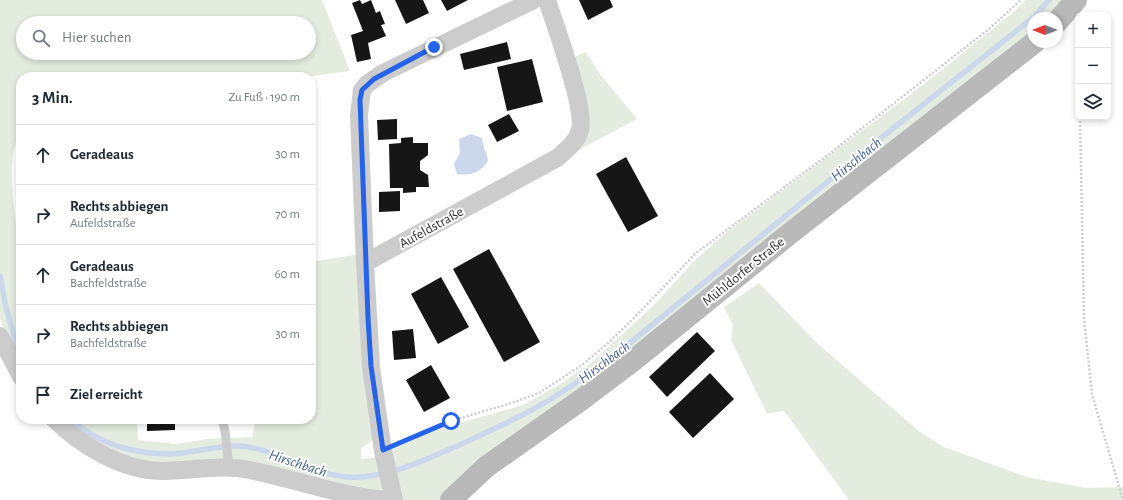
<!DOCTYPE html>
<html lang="de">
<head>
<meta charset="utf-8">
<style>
	body { margin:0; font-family:"Alegreya Sans",sans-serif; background:#f2f2f3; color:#1f2937 }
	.controls { position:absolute; right:12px; top:12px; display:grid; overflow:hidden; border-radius:8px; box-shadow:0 2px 6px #0003 }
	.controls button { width:36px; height:36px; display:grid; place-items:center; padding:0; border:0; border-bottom:1px solid #e0e1e3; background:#fff; color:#1f2937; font:20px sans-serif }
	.compass { position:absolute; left:1027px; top:12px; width:36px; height:36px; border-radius:50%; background:#fff; box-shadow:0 2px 6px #0003; rotate:270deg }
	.stop { position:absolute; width:12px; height:12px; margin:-9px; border:3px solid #2563eb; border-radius:50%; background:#fff }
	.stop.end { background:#2563eb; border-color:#fff; box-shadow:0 1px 4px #0008 }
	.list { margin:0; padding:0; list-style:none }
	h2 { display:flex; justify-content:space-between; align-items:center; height:52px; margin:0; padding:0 16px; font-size:17px }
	h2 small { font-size:13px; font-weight:400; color:#747a83 }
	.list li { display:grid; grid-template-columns:26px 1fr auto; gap:12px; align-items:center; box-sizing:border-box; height:60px; padding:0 16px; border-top:1px solid #e0e1e3 }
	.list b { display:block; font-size:15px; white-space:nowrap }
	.list p { margin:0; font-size:13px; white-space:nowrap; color:#747a83 }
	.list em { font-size:13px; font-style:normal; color:#747a83 }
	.icon { flex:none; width:22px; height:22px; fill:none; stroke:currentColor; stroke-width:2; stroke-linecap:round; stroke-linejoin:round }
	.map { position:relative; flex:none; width:1123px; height:500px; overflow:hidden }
	.search { position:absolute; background:#fff; box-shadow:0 2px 6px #0003; left:16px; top:16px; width:300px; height:44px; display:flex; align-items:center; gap:10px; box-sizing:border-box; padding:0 14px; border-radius:22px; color:#747a83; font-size:15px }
	.panel { position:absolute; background:#fff; box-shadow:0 2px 6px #0003; left:16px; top:72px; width:300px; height:352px; border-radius:16px }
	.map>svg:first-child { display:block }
	.green { fill:#e3ecde; fill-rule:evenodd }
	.water { fill:#cbd8eb }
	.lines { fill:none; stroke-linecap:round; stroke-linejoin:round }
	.stream { stroke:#cbd8eb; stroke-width:5.5 }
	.building { fill:#161616 }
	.path { stroke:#ccc; stroke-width:2.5; stroke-dasharray:2 2; stroke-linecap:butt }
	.lane { stroke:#ccc; stroke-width:9 }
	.street { stroke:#ccc; stroke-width:18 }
	.secondary { stroke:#b9b9b9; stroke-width:22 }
	.route { stroke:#2563eb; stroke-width:5 }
	.labels { text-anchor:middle; stroke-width:4; stroke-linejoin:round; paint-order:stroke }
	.street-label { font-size:14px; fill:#2f2f2f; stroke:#fff }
	.water-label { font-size:15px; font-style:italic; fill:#40618f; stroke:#fff }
</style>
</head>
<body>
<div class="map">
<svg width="1123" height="500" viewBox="0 0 1123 500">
	<rect width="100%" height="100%" fill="#fff"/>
	<g class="green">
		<path d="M0 0H322L350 71 306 77H21V131C1 163 19 229 21 266 23 300 21 334 21 367L12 353 0 319ZM23 23H309V53H23Z"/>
		<path d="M1026 0H1067L1051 18H1033V35L668 323 439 500H367L344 487 129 461 60 419H137L138 440 176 444 207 439 252 437 256 419H311V262L360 254 374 439 361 449V459L377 457 380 464V479L395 476 392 450 438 429 523 405 560 384 589 364 617 339 654 305 693 262 727 232 924 84 1010 15Z"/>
		<path d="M586 52 599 73 637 119 575 152 574 57Z"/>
		<path d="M759 283 817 343 898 413 920 432 944 447 1027 477 1086 488 1123 487V500H849L784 411 767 414 731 340 733 325 724 307Z"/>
	</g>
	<path class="water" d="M471 134 482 138C483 147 487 153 488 161 480 173 471 176 457 174L454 164 460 153 459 139Z"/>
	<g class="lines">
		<g class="stream">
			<path d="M0 276 5 303 17 347 21 353"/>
			<path d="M71 419C99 445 134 454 171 454 194 453 217 445 240 446 277 449 310 474 347 477 383 480 425 460 457 446 476 437 495 429 514 419 548 403 579 381 609 360L886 134 1034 17 1049 0"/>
		</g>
	</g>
	<g class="building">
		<path d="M360 0 362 4 371 0 376 13 380 11 385 24 381 25 386 36 368 43 371 59 357 62 351 35 363 31 352 3Z"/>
		<path d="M395 0H423L429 13 406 24Z"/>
		<path d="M441 0H468L447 11Z"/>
		<path d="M579 0H610L613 7 588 20Z"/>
		<path d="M507 42 511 59 464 70 460 54Z"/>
		<path d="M532 59 543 102 507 111 497 67Z"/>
		<path d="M509 114 519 131 497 142 488 125Z"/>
		<path d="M397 119V139L378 140 377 120Z"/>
		<path d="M413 137V143H428V155L420 161V170L428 175 429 187H416V192L403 193V188H390L389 144 401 143V138Z"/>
		<path d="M626 157 658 216 628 232 596 174Z"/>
		<path d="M400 191V211L379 212V192Z"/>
		<path d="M489 249 540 342 504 362 453 269Z"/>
		<path d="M441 277 469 327 438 344 411 294Z"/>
		<path d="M413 329 416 358 394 360 392 331Z"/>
		<path d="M697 332 715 351 667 397 649 377Z"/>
		<path d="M431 365 450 398 424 412 406 380Z"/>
		<path d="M710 373 734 399 693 438 669 412Z"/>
		<path d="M147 419H175V430L147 431Z"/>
	</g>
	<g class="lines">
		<g class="path">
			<path d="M1080 117 1084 319 1092 394 1123 500"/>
			<path d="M400 443 451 421 512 403 539 393 582 365 608 343 634 318 696 253 829 154 989 29 1021 0"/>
		</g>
		<path class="lane" d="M222 419 225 431 229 467"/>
		<g class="street">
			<path d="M365 263 557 158C566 150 577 142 580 130 586 108 555 25 547 0"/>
			<path d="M0 336 21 377"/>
			<path d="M54 419C82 446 121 470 161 471 191 471 220 464 249 470 296 479 339 496 386 500"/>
			<path d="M394 500 383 451 371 367 365 263 359 115 362 90 367 84 383 73 534 0"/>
		</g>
		<g class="secondary">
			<path d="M1057 22 1076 0"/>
			<path d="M451 500 486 467 581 400 634 360 788 235 1035 42"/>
		</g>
	</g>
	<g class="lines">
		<path class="route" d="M434 47 374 79 362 90 360 100 368 318 371 366 383 450 451 421"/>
	</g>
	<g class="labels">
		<g class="street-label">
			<text transform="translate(431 227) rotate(-29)" y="5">Aufeldstraße</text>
			<text transform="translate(743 271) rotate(-39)" y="5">Mühldorfer Straße</text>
		</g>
		<g class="water-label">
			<text transform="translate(856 159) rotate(-39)" y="5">Hirschbach</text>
			<text transform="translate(604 362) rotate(-37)" y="5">Hirschbach</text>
			<text transform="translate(298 463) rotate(18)" y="5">Hirschbach</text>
		</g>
	</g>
</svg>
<div class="controls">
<button>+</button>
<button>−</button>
<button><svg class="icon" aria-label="layers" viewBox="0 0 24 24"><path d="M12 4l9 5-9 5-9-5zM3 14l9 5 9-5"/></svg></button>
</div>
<svg class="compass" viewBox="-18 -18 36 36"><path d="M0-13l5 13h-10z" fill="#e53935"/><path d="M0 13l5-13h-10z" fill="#747a83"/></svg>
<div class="stop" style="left:451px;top:421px"></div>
<div class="stop end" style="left:434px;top:47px"></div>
<div class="search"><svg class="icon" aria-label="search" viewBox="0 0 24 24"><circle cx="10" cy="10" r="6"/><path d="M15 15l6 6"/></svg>Hier suchen</div>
<section class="panel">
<h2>3 Min.<small>Zu Fuß · 190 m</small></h2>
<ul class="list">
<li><svg class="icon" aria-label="ahead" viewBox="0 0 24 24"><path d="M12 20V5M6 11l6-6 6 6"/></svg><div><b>Geradeaus</b></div><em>30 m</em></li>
<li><svg class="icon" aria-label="right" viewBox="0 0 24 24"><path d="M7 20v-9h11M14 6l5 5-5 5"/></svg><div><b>Rechts abbiegen</b><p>Aufeldstraße</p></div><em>70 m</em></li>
<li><svg class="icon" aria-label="ahead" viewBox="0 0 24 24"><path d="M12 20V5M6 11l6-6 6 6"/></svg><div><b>Geradeaus</b><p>Bachfeldstraße</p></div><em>60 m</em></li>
<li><svg class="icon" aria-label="right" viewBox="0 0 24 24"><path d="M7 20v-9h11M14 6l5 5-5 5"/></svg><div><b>Rechts abbiegen</b><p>Bachfeldstraße</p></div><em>30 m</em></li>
<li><svg class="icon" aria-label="arrive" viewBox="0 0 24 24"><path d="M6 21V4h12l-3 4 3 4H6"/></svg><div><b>Ziel erreicht</b></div></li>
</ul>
</section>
</div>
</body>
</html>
